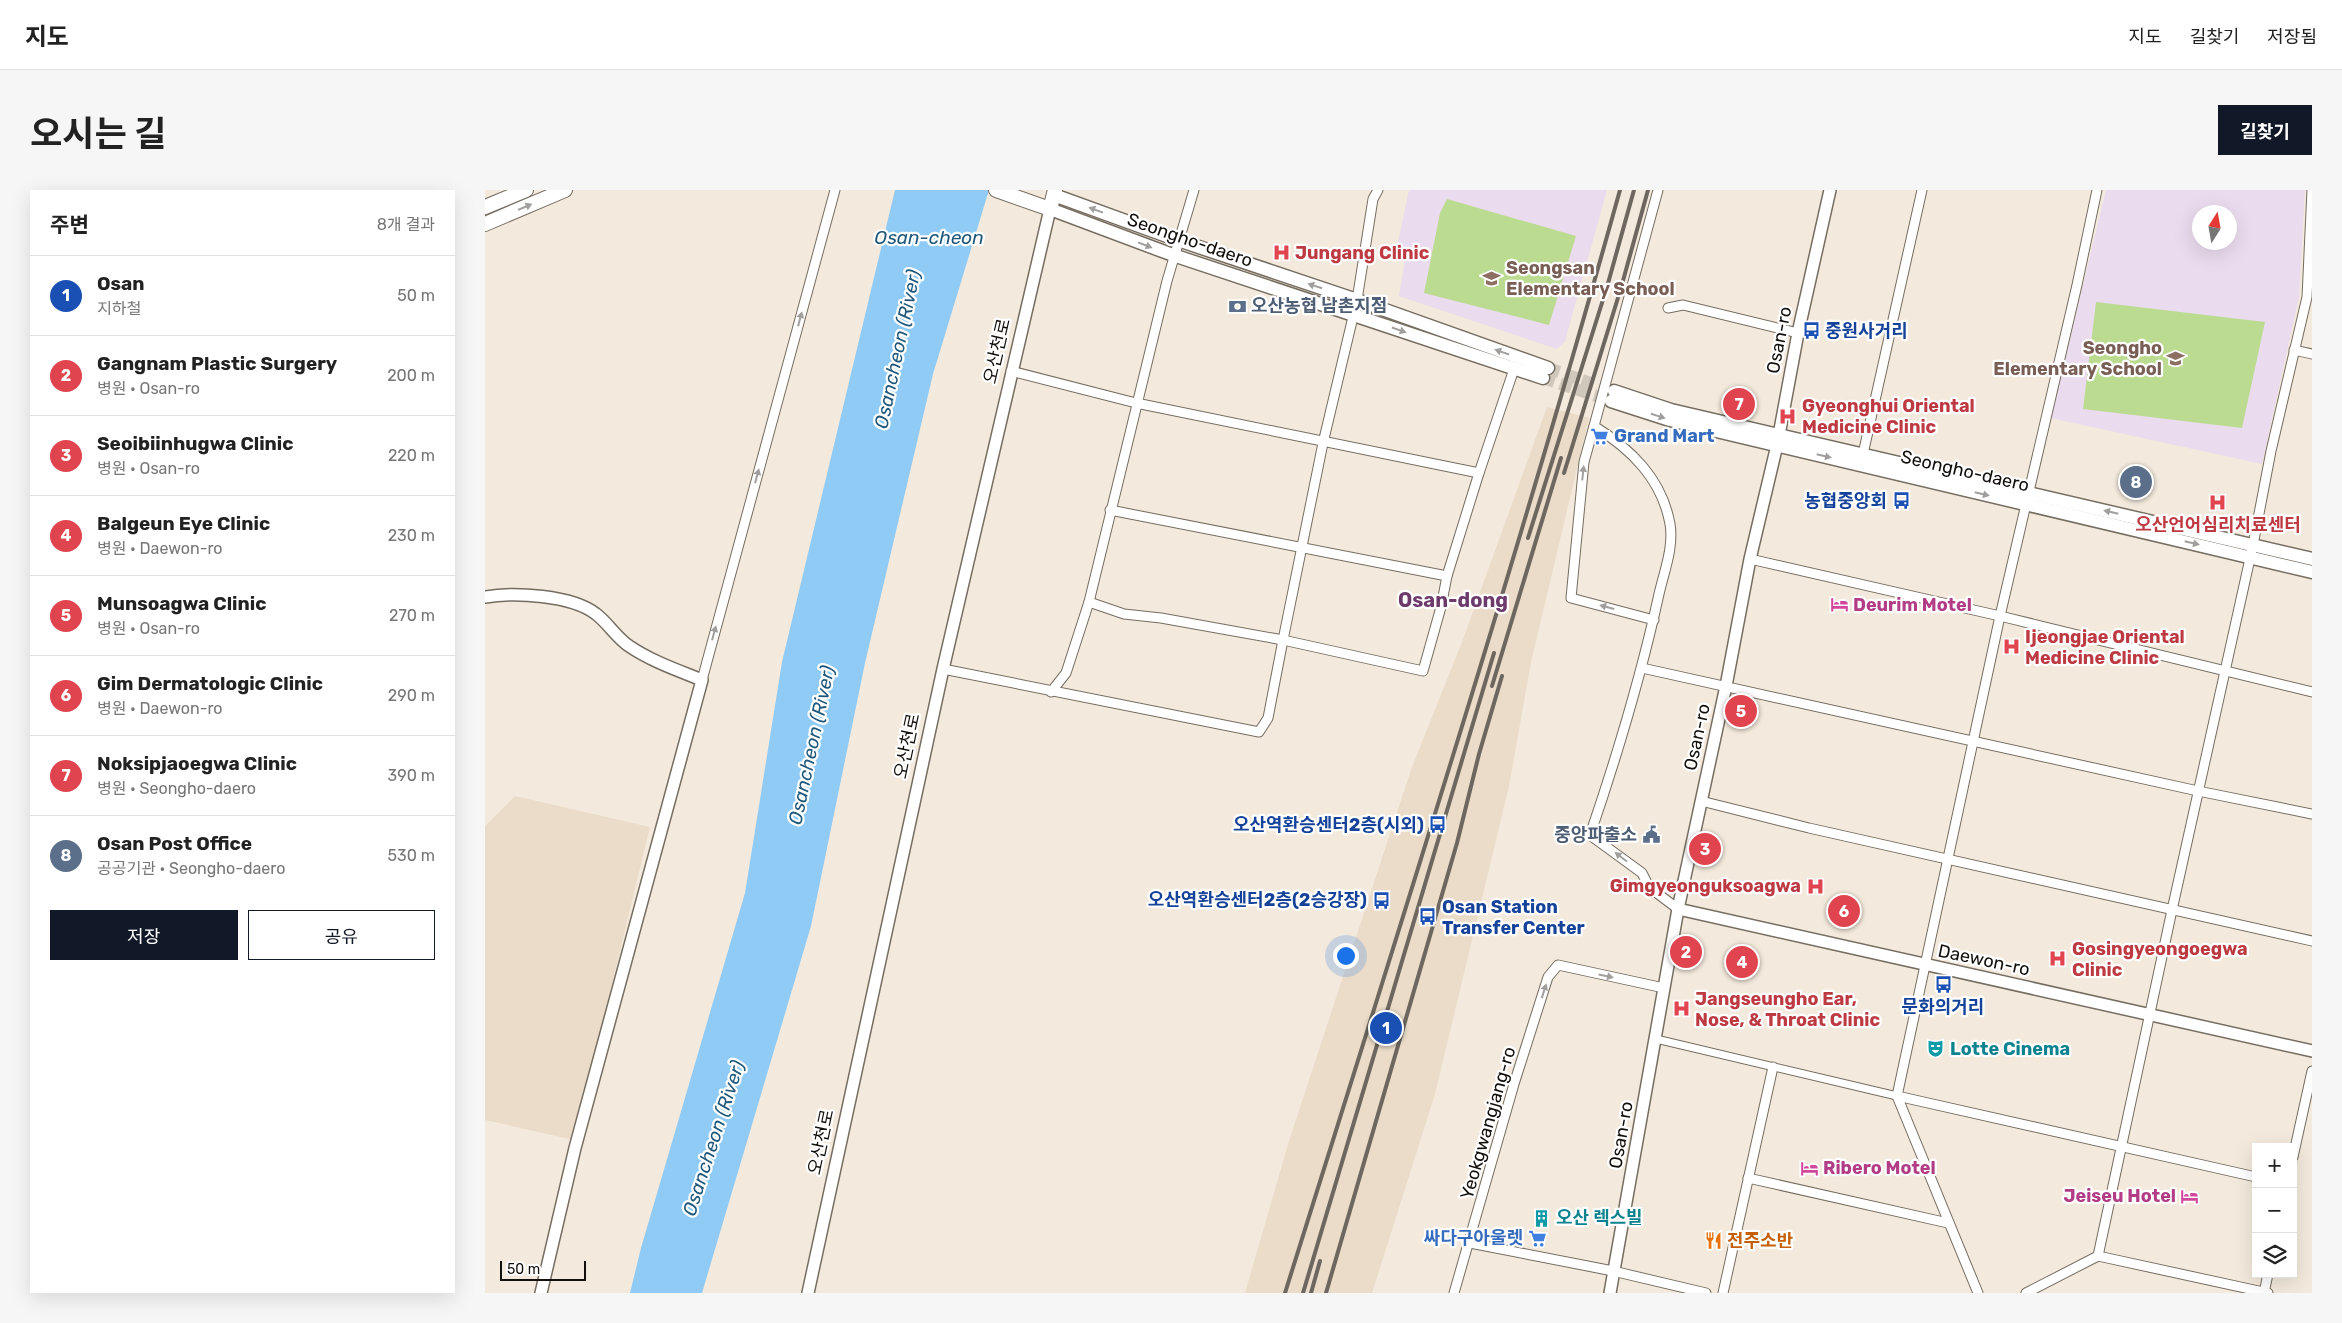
<!DOCTYPE html>
<html lang="ko">
<head>
<meta charset="utf-8">
<style>
	body { margin:0; font-family:Rubik,"Noto Sans KR",sans-serif; background:#f6f6f6; color:#222 }
	.controls { position:absolute; right:15px; bottom:15px; display:grid; overflow:hidden; border-radius:0px; box-shadow:0 5px 20px #0002 }
	.controls button { width:45px; height:45px; display:grid; place-items:center; padding:0; border:0; border-bottom:1px solid #e0e0e0; background:#fff; color:#222; font:25px sans-serif }
	.compass { position:absolute; left:1707px; top:15px; width:45px; height:45px; border-radius:50%; background:#fff; box-shadow:0 5px 20px #0002; rotate:11deg }
	.scale { position:absolute; left:15px; bottom:12px; width:86px; box-sizing:border-box; padding-left:5px; border:2px solid #130f0b; border-top:0; font-size:14px; line-height:18px; white-space:nowrap; color:#130f0b; -webkit-text-stroke:4px #fff; paint-order:stroke }
	.you { position:absolute; left:860px; top:765px; width:18px; height:18px; margin:-12px; border:4px solid #fff; border-radius:50%; background:#1a73e8; box-shadow:0 0 0 8px #1a73e833 }
	.badge { display:grid; place-items:center; width:32px; height:32px; border-radius:50%; background:#111827; color:#fff; font-size:16px; font-weight:700 }
	.pin { position:absolute; translate:-50% -50%; border:2px solid #fff; box-shadow:0 1px 5px #0006 }
	.list { margin:0; padding:0; list-style:none }
	h2 { display:flex; justify-content:space-between; align-items:center; height:65px; margin:0; padding:0 20px; font-size:21px }
	h2 small { font-size:16px; font-weight:400; color:#767676 }
	.list li { display:grid; grid-template-columns:32px 1fr auto; gap:15px; align-items:center; box-sizing:border-box; height:80px; padding:0 20px; border-top:1px solid #e0e0e0 }
	.list b { display:block; font-size:19px; white-space:nowrap }
	.list p { margin:0; font-size:16px; white-space:nowrap; color:#767676 }
	.list em { font-size:16px; font-style:normal; color:#767676 }
	.actions { display:flex; gap:10px; padding:15px 20px }
	.actions a { flex:1; padding:11px 0; border:1px solid #111827; border-radius:0px; text-align:center; font-size:18px; color:#111827 }
	.actions .main { background:#111827; color:#fff }
	.icon { flex:none; width:28px; height:28px; fill:none; stroke:currentColor; stroke-width:2; stroke-linecap:round; stroke-linejoin:round }
	.map { position:relative; flex:none; width:1827px; height:1103px; overflow:hidden; border-radius:0px }
	header { display:flex; align-items:center; gap:30px; box-sizing:border-box; height:70px; padding:0 25px; background:#fff; border-bottom:1px solid #e0e0e0 }
	header strong { font-size:24px }
	nav { display:flex; gap:28px; margin-inline-start:auto; font-size:18px }
	.intro { display:flex; align-items:center; justify-content:space-between; box-sizing:border-box; height:120px; padding:0 30px }
	h1 { margin:0; font-size:35px }
	.button { padding:12px 22px; border-radius:0px; background:#111827; color:#fff; font-size:18px; font-weight:700 }
	main { display:flex; gap:30px; padding:0 30px }
	aside { flex:1; background:#fff; border-radius:0px; box-shadow:0 5px 20px #0002 }
	.map>svg:first-child { display:block }
	.built { fill:#eadcc8 }
	.education { fill:#eadbee; fill-rule:evenodd }
	.green { fill:#bbdb91 }
	.water { fill:#90cbf6 }
	.lines { fill:none; stroke-linecap:round; stroke-linejoin:round }
	.secondary-tunnel { stroke:#d1c8bd; stroke-width:12; stroke-dasharray:12 6; stroke-linecap:butt }
	.pedestrian-casing { stroke:#766d61; stroke-width:9 }
	.minor-casing { stroke:#766d61; stroke-width:11 }
	.tertiary-casing { stroke:#766d61; stroke-width:14 }
	.secondary-casing { stroke:#766d61; stroke-width:15 }
	.primary-casing { stroke:#766d61; stroke-width:16 }
	.pedestrian { stroke:#fff; stroke-width:7 }
	.minor { stroke:#fff; stroke-width:9 }
	.tertiary { stroke:#fff; stroke-width:11 }
	.secondary { stroke:#fff; stroke-width:12 }
	.primary { stroke:#fff; stroke-width:14 }
	.rail { stroke:#6d675f; stroke-width:4 }
	.oneway { fill:#a19f9d }
	.labels { text-anchor:middle; stroke-width:4.5; stroke-linejoin:round; paint-order:stroke }
	.street-label { font-size:18px; fill:#130f0b; stroke:#fff }
	.health-label { font-size:18px; font-weight:bold; fill:#be3a42; stroke:#fff; text-anchor:start }
	.education-label { font-size:18px; font-weight:bold; fill:#785e54; stroke:#fff; text-anchor:start }
	.service-label { font-size:18px; font-weight:bold; fill:#4e5e75; stroke:#fff; text-anchor:start }
	.transit-label { font-size:18px; font-weight:bold; fill:#164399; stroke:#fff; text-anchor:end }
	.shop-label { font-size:18px; font-weight:bold; fill:#366cbe; stroke:#fff; text-anchor:start }
	.hotel-label { font-size:18px; font-weight:bold; fill:#b23c85; stroke:#fff; text-anchor:start }
	.culture-label { font-size:18px; font-weight:bold; fill:#0d838f; stroke:#fff; text-anchor:start }
	.food-label { font-size:18px; font-weight:bold; fill:#c56008; stroke:#fff; text-anchor:start }
	.water-label { font-size:19px; font-style:italic; fill:#20587b; stroke:#fff }
	.quarter-label { font-size:20px; font-weight:bold; fill:#6c3a6b; stroke:#fff }
</style>
</head>
<body>
<header>
<strong>지도</strong>
<nav><a>지도</a><a>길찾기</a><a>저장됨</a></nav>
</header>
<div class="intro"><h1>오시는 길</h1><a class="button">길찾기</a></div>
<main>
<aside>
<h2>주변<small>8개 결과</small></h2>
<ul class="list">
<li><span class="badge" style="background:#1a4fb4">1</span><div><b>Osan</b><p>지하철</p></div><em>50 m</em></li>
<li><span class="badge" style="background:#e0444e">2</span><div><b>Gangnam Plastic Surgery</b><p>병원 · Osan-ro</p></div><em>200 m</em></li>
<li><span class="badge" style="background:#e0444e">3</span><div><b>Seoibiinhugwa Clinic</b><p>병원 · Osan-ro</p></div><em>220 m</em></li>
<li><span class="badge" style="background:#e0444e">4</span><div><b>Balgeun Eye Clinic</b><p>병원 · Daewon-ro</p></div><em>230 m</em></li>
<li><span class="badge" style="background:#e0444e">5</span><div><b>Munsoagwa Clinic</b><p>병원 · Osan-ro</p></div><em>270 m</em></li>
<li><span class="badge" style="background:#e0444e">6</span><div><b>Gim Dermatologic Clinic</b><p>병원 · Daewon-ro</p></div><em>290 m</em></li>
<li><span class="badge" style="background:#e0444e">7</span><div><b>Noksipjaoegwa Clinic</b><p>병원 · Seongho-daero</p></div><em>390 m</em></li>
<li><span class="badge" style="background:#5c6f8a">8</span><div><b>Osan Post Office</b><p>공공기관 · Seongho-daero</p></div><em>530 m</em></li>
</ul>
<div class="actions"><a class="main">저장</a><a>공유</a></div>
</aside>
<div class="map">
<svg width="1827" height="1103" viewBox="0 0 1827 1103">
	<rect width="100%" height="100%" fill="#f3e9dc"/>
	<g class="built">
		<path d="M1062 217 1104 228 1046 472 1024 596 950 904 887 1103H760L804 951 927 577 977 452Z"/>
		<path d="M30 606 165 637 89 950 0 930V636Z"/>
	</g>
	<g class="education">
		<path d="M924 0H1122L1080 151 1072 159 914 106 920 70 910 67Z"/>
		<path d="M1621 0H1820L1814 107 1777 274 1566 228ZM1714 22H1744V52H1714Z"/>
	</g>
	<g class="green">
		<path d="M962 9 1091 46 1064 135 939 103 955 23Z"/>
		<path d="M1611 112 1780 132 1757 238 1598 219Z"/>
	</g>
	<path class="water" d="M410 0H504L448 184 380 473 326 736 217 1103H145L156 1058 260 703 297 472Z"/>
	<g class="lines">
		<g class="secondary-tunnel">
			<path d="M1063 178 1129 201"/>
			<path d="M1058 188 1126 211"/>
		</g>
		<defs>
			<path id="pedestrian" d="M1171 849 1412 906"/>
			<g id="minor">
				<path d="M1173 0 1109 236C1146 259 1177 289 1185 334 1189 357 1179 382 1174 404 1156 486 1132 566 1105 645L1157 683 1164 697 1193 719"/>
				<path d="M1183 118 1198 115 1313 143"/>
				<path d="M1809 160 1827 164"/>
				<path d="M526 181 651 213 994 283 962 386 956 417 938 481 798 450 838 253 872 110 888 9 893 0"/>
				<path d="M1109 236 1099 272 1086 408 1169 430"/>
				<path d="M1378 264 1437 0"/>
				<path d="M994 283 1029 179"/>
				<path d="M625 320 962 386"/>
				<path d="M1265 369 1515 426 1827 502"/>
				<path d="M1157 478 1713 601 1827 624"/>
				<path d="M458 479 774 542 783 528 798 450 676 428 639 424 604 412"/>
				<path d="M217 490 350 0"/>
				<path d="M566 502 581 483 604 412 682 91 709 0"/>
				<path d="M1216 611 1324 638 1827 751"/>
				<path d="M1412 906 1771 987"/>
				<path d="M1808 967 1827 881"/>
				<path d="M1263 988 1463 1033"/>
				<path d="M985 1053 1128 1081 1221 1103"/>
				<path d="M1613 1066 1783 1103"/>
				<path d="M969 1103 1029 894 1063 787 1073 775 1179 798"/>
				<path d="M1238 1103 1288 877"/>
				<path d="M1493 1103 1412 906 1515 426 1592 95 1612 0"/>
				<path d="M1541 1103 1613 1066 1687 720 1768 355 1786 261 1822 107 1827 0"/>
				<path d="M1779 1103 1783 1084"/>
			</g>
			<g id="tertiary">
				<path d="M1294 245 1313 143 1345 0"/>
				<path d="M0 407C29 402 87 405 111 424 123 433 131 447 144 456 166 471 192 480 217 490L90 958 56 1103"/>
				<path d="M1193 719 1827 861"/>
				<path d="M323 1103 458 479 565 19"/>
				<path d="M1125 1103 1193 719 1241 496 1265 369 1292 255"/>
			</g>
			<g id="secondary">
				<path d="M569 5 693 50 872 110 1063 178"/>
				<path d="M565 19 688 65 1058 188"/>
				<path d="M1129 201 1186 220 1827 369"/>
				<path d="M1126 211 1185 230 1827 382"/>
			</g>
			<g id="primary">
				<path d="M511 0 565 19 570 0"/>
				<path d="M0 17 41 0"/>
				<path d="M0 34 80 0"/>
			</g>
		</defs>
		<use href="#pedestrian" class="pedestrian-casing"/>
		<use href="#minor" class="minor-casing"/>
		<use href="#tertiary" class="tertiary-casing"/>
		<use href="#secondary" class="secondary-casing"/>
		<use href="#primary" class="primary-casing"/>
		<use href="#pedestrian" class="pedestrian"/>
		<use href="#minor" class="minor"/>
		<use href="#tertiary" class="tertiary"/>
		<use href="#secondary" class="secondary"/>
		<use href="#primary" class="primary"/>
		<g class="rail">
			<path d="M1079 283 1136 98 1163 0"/>
			<path d="M1043 348 1122 97 1149 0"/>
			<path d="M1007 496 1076 268"/>
			<path d="M800 1103C915 736 1032 370 1135 0"/>
			<path d="M818 1103 1009 463"/>
			<path d="M826 1103 835 1071"/>
			<path d="M841 1103 972 653 994 564 1017 486"/>
		</g>
	</g>
	<defs><path id="oneway-solid" d="M-6-.8H1V-3.2L6.5 0L1 3.2V.8H-6Z" transform="scale(1.25)"/></defs>
	<g class="oneway">
		<use href="#oneway-solid" transform="translate(40 17) rotate(-23)"/>
		<use href="#oneway-solid" transform="translate(611 20) rotate(-160)"/>
		<use href="#oneway-solid" transform="translate(660 55) rotate(21)"/>
		<use href="#oneway-solid" transform="translate(830 96) rotate(-162)"/>
		<use href="#oneway-solid" transform="translate(315 129) rotate(-75)"/>
		<use href="#oneway-solid" transform="translate(914 140) rotate(19)"/>
		<use href="#oneway-solid" transform="translate(1017 162) rotate(-161)"/>
		<use href="#oneway-solid" transform="translate(1173 226) rotate(18)"/>
		<use href="#oneway-solid" transform="translate(1339 266) rotate(13)"/>
		<use href="#oneway-solid" transform="translate(1098 283) rotate(-84)"/>
		<use href="#oneway-solid" transform="translate(272 286) rotate(-75)"/>
		<use href="#oneway-solid" transform="translate(1497 304) rotate(13)"/>
		<use href="#oneway-solid" transform="translate(1626 322) rotate(-167)"/>
		<use href="#oneway-solid" transform="translate(1707 353) rotate(13)"/>
		<use href="#oneway-solid" transform="translate(1122 417) rotate(-165)"/>
		<use href="#oneway-solid" transform="translate(229 443) rotate(-75)"/>
		<use href="#oneway-solid" transform="translate(1136 667) rotate(-143)"/>
		<use href="#oneway-solid" transform="translate(1121 786) rotate(12)"/>
		<use href="#oneway-solid" transform="translate(1059 801) rotate(-73)"/>
	</g>
	<defs>
		<symbol id="hospital-bare" viewBox="-9 -9 18 18"><path d="M-5-5h3v3.5h4V-5h3V5h-3V1.5h-4V5h-3Z" fill="#e0444e" stroke="#fff" stroke-width="2.5" paint-order="stroke"/></symbol>
		<symbol id="school-bare" viewBox="-9 -9 18 18"><path d="M0-5L7-2L0 1L-7-2ZM-4 1L0 2.5L4 1V4Q0 6-4 4Z" fill="#8d6e63" stroke="#fff" stroke-width="2.5" paint-order="stroke"/></symbol>
		<symbol id="bank-bare" viewBox="-9 -9 18 18"><path d="M-6-4H6V4H-6ZM0-2.3a2.3 2.3 0 1 0 0 4.6a2.3 2.3 0 1 0 0-4.6Z" fill="#5c6f8a" stroke="#fff" stroke-width="2.5" paint-order="stroke"/></symbol>
		<symbol id="bus-bare" viewBox="-9 -9 18 18"><path d="M-5-6H5V4H4V6H2V4H-2V6H-4V4H-5ZM-3.5-4V0h7V-4ZM-3.5 1.2v1.5H-2V1.2ZM2 1.2v1.5H3.5V1.2Z" fill="#1a4fb4" stroke="#fff" stroke-width="2.5" paint-order="stroke"/></symbol>
		<symbol id="supermarket-bare" viewBox="-9 -9 18 18"><path d="M-6-5.5h2.5l.6 2H6L4.5 2H-2.5L-4.4-4H-6ZM-1.5 3.2a1.3 1.3 0 1 0 .1 0ZM3 3.2a1.3 1.3 0 1 0 .1 0Z" fill="#3f7fe0" stroke="#fff" stroke-width="2.5" paint-order="stroke"/></symbol>
		<symbol id="hotel-bare" viewBox="-9 -9 18 18"><path d="M-6-4.5h1.5V1H6V5H4.5V3h-9V5H-6ZM-4 0a1.8 1.8 0 1 1 3.6 0ZM.5 0V-2.5h3Q6-2.5 6 0Z" fill="#d1479c" stroke="#fff" stroke-width="2.5" paint-order="stroke"/></symbol>
		<symbol id="civic-bare" viewBox="-9 -9 18 18"><path d="M-.6-6.5H3V-4.5H.6V-3L4-1V1h2V6H-6V1h2V-1L-.6-3ZM-1.2 2.5V6h2.4V2.5Z" fill="#5c6f8a" stroke="#fff" stroke-width="2.5" paint-order="stroke"/></symbol>
		<symbol id="theatre-bare" viewBox="-9 -9 18 18"><path d="M-5-5.5Q0-4 5-5.5V0Q5 5 0 6Q-5 5-5 0ZM-3.3-2.5H-1v1.5H-3.3ZM1-2.5H3.3v1.5H1ZM-2.8 1Q0 5.5 2.8 1Z" fill="#0f9aa8" stroke="#fff" stroke-width="2.5" paint-order="stroke"/></symbol>
		<symbol id="building-bare" viewBox="-9 -9 18 18"><path d="M-4-6H4V6H1V3H-1V6H-4ZM-2.5-4.3h1.7v1.8h-1.7ZM.8-4.3h1.7v1.8H.8ZM-2.5-1h1.7V.8h-1.7ZM.8-1h1.7V.8H.8Z" fill="#0f9aa8" stroke="#fff" stroke-width="2.5" paint-order="stroke"/></symbol>
		<symbol id="restaurant-bare" viewBox="-9 -9 18 18"><path d="M-5-6h1v4h1v-4h1v4h1v-4h1v5L-1.5 .5V6h-2V.5L-5-1ZM5-6V6H3V1.5H1.5Q1.5-4 5-6Z" fill="#e8710a" stroke="#fff" stroke-width="2.5" paint-order="stroke"/></symbol>
	</defs>
	<g fill-rule="evenodd">
		<use href="#hospital-bare" x="784" y="50" width="25" height="25"/>
		<use href="#school-bare" x="994" y="76" width="25" height="25"/>
		<use href="#bank-bare" x="740" y="104" width="25" height="25"/>
		<use href="#bus-bare" x="1314" y="128" width="25" height="25"/>
		<use href="#school-bare" x="1678" y="156" width="25" height="25"/>
		<use href="#hospital-bare" x="1290" y="214" width="25" height="25"/>
		<use href="#supermarket-bare" x="1102" y="234" width="25" height="25"/>
		<use href="#bus-bare" x="1404" y="298" width="25" height="25"/>
		<use href="#hospital-bare" x="1720" y="300" width="25" height="25"/>
		<use href="#hotel-bare" x="1342" y="402" width="25" height="25"/>
		<use href="#hospital-bare" x="1514" y="444" width="25" height="25"/>
		<use href="#bus-bare" x="940" y="622" width="25" height="25"/>
		<use href="#civic-bare" x="1154" y="632" width="25" height="25"/>
		<use href="#hospital-bare" x="1318" y="684" width="25" height="25"/>
		<use href="#bus-bare" x="884" y="698" width="25" height="25"/>
		<use href="#bus-bare" x="930" y="714" width="25" height="25"/>
		<use href="#hospital-bare" x="1560" y="756" width="25" height="25"/>
		<use href="#bus-bare" x="1446" y="782" width="25" height="25"/>
		<use href="#hospital-bare" x="1184" y="806" width="25" height="25"/>
		<use href="#theatre-bare" x="1438" y="846" width="25" height="25"/>
		<use href="#hotel-bare" x="1312" y="966" width="25" height="25"/>
		<use href="#hotel-bare" x="1692" y="994" width="25" height="25"/>
		<use href="#building-bare" x="1044" y="1016" width="25" height="25"/>
		<use href="#supermarket-bare" x="1040" y="1036" width="25" height="25"/>
		<use href="#restaurant-bare" x="1216" y="1038" width="25" height="25"/>
	</g>
	<g class="labels">
		<g class="street-label">
			<text transform="translate(705 50) rotate(19)" y="6">Seongho-daero</text>
			<text transform="translate(1294 150) rotate(-79)" y="6">Osan-ro</text>
			<text transform="translate(512 161) rotate(-77)" y="6">오산천로</text>
			<text transform="translate(1480 281) rotate(13)" y="6">Seongho-daero</text>
			<text transform="translate(1212 547) rotate(-78)" y="6">Osan-ro</text>
			<text transform="translate(422 556) rotate(-78)" y="6">오산천로</text>
			<text transform="translate(1499 770) rotate(12)" y="6">Daewon-ro</text>
			<text transform="translate(1003 933) rotate(-74)" y="6">Yeokgwangjang-ro</text>
			<text transform="translate(1136 945) rotate(-80)" y="6">Osan-ro</text>
			<text transform="translate(336 952) rotate(-78)" y="6">오산천로</text>
		</g>
		<g class="health-label">
			<text x="810" y="69">Jungang Clinic</text>
			<text x="1317" y="222">Gyeonghui Oriental<tspan x="1317" dy="21">Medicine Clinic</tspan></text>
			<text x="1733" y="341" text-anchor="middle">오산언어심리치료센터</text>
			<text x="1540" y="453">Ijeongjae Oriental<tspan x="1540" dy="21">Medicine Clinic</tspan></text>
			<text x="1316" y="702" text-anchor="end">Gimgyeonguksoagwa</text>
			<text x="1587" y="765">Gosingyeongoegwa<tspan x="1587" dy="21">Clinic</tspan></text>
			<text x="1210" y="815">Jangseungho Ear,<tspan x="1210" dy="21">Nose, &amp; Throat Clinic</tspan></text>
		</g>
		<g class="education-label">
			<text x="1021" y="84">Seongsan<tspan x="1021" dy="21">Elementary School</tspan></text>
			<text x="1677" y="164" text-anchor="end">Seongho<tspan x="1677" dy="21">Elementary School</tspan></text>
		</g>
		<g class="service-label">
			<text x="766" y="122">오산농협 남촌지점</text>
			<text x="1152" y="651" text-anchor="end">중앙파출소</text>
		</g>
		<g class="transit-label">
			<text x="1340" y="147" text-anchor="start">중원사거리</text>
			<text x="1402" y="317">농협중앙회</text>
			<text x="939" y="641">오산역환승센터2층(시외)</text>
			<text x="882" y="716">오산역환승센터2층(2승강장)</text>
			<text x="957" y="723" text-anchor="start">Osan Station<tspan x="957" dy="21">Transfer Center</tspan></text>
			<text x="1458" y="823" text-anchor="middle">문화의거리</text>
		</g>
		<g class="shop-label">
			<text x="1129" y="252">Grand Mart</text>
			<text x="1038" y="1054" text-anchor="end">싸다구아울렛</text>
		</g>
		<g class="hotel-label">
			<text x="1368" y="421">Deurim Motel</text>
			<text x="1338" y="984">Ribero Motel</text>
			<text x="1691" y="1012" text-anchor="end">Jeiseu Hotel</text>
		</g>
		<g class="culture-label">
			<text x="1465" y="865">Lotte Cinema</text>
			<text x="1071" y="1034">오산 렉스빌</text>
		</g>
		<g class="food-label">
			<text x="1242" y="1057">전주소반</text>
		</g>
		<g class="water-label">
			<text x="444" y="54">Osan-cheon</text>
			<text transform="translate(412 159) rotate(-78)" y="7">Osancheon (River)</text>
			<text transform="translate(326 555) rotate(-78)" y="7">Osancheon (River)</text>
			<text transform="translate(228 948) rotate(-72)" y="7">Osancheon (River)</text>
		</g>
		<g class="quarter-label">
			<text x="968" y="417">Osan-dong</text>
		</g>
	</g>
</svg>
<div class="controls">
<button>+</button>
<button>−</button>
<button><svg class="icon" aria-label="layers" viewBox="0 0 24 24"><path d="M12 4l9 5-9 5-9-5zM3 14l9 5 9-5"/></svg></button>
</div>
<svg class="compass" viewBox="-18 -18 36 36"><path d="M0-13l5 13h-10z" fill="#e53935"/><path d="M0 13l5-13h-10z" fill="#767676"/></svg>
<div class="scale">50 m</div>
<div class="you"></div>
<div class="pin badge" style="left:901px;top:838px;background:#1a4fb4">1</div>
<div class="pin badge" style="left:1201px;top:762px;background:#e0444e">2</div>
<div class="pin badge" style="left:1220px;top:659px;background:#e0444e">3</div>
<div class="pin badge" style="left:1257px;top:772px;background:#e0444e">4</div>
<div class="pin badge" style="left:1256px;top:521px;background:#e0444e">5</div>
<div class="pin badge" style="left:1359px;top:721px;background:#e0444e">6</div>
<div class="pin badge" style="left:1254px;top:214px;background:#e0444e">7</div>
<div class="pin badge" style="left:1651px;top:292px;background:#5c6f8a">8</div>
</div>
</main>
</body>
</html>
